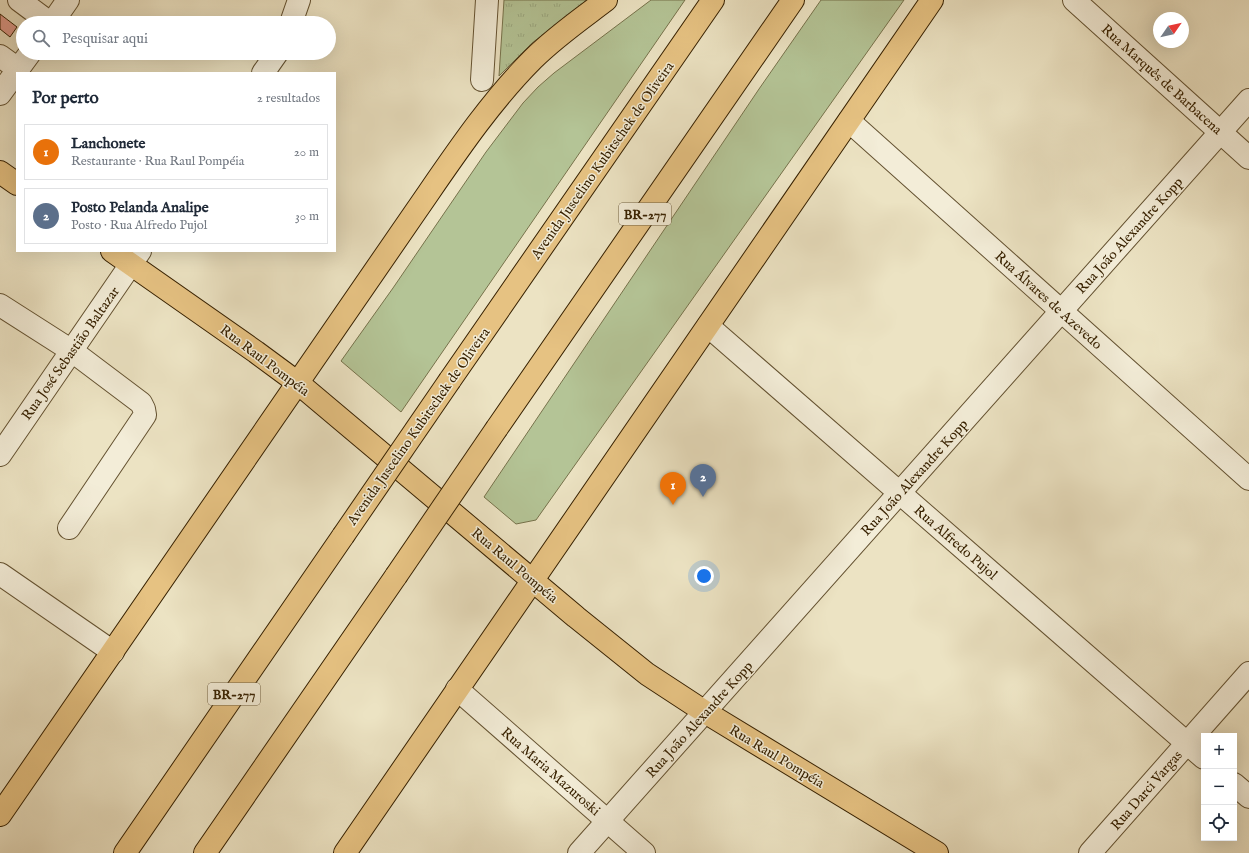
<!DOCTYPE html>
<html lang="pt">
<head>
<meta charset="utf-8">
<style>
	body { margin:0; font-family:"IM FELL English",serif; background:#f2f2f3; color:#1f2937 }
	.controls { position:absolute; right:12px; bottom:12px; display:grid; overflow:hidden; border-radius:0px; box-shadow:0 4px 16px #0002 }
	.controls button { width:36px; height:36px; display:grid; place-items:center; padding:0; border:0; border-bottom:1px solid #e0e1e3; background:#fff; color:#1f2937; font:20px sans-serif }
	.compass { position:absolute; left:1153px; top:12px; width:36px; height:36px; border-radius:50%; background:#fff; box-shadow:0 4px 16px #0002; rotate:56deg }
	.you { position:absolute; left:704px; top:576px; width:14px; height:14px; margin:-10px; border:3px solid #fff; border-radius:50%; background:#1a73e8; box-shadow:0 0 0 6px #1a73e833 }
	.badge { display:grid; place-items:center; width:26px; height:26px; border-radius:50%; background:#0f766e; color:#fff; font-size:13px; font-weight:700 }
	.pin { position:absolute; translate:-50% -33px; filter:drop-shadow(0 1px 2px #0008) }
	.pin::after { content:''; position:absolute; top:21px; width:14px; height:12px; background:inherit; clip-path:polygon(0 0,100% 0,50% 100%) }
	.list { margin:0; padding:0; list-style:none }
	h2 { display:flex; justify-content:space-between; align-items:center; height:52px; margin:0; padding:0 16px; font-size:17px }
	h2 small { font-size:13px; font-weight:400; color:#747a83 }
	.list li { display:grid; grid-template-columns:26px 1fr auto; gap:12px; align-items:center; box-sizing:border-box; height:56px; margin:0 8px 8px; padding:0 8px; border:1px solid #e0e1e3; border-radius:0px }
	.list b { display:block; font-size:15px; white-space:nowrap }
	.list p { margin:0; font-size:13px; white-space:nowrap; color:#747a83 }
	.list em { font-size:13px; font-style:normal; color:#747a83 }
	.icon { flex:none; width:22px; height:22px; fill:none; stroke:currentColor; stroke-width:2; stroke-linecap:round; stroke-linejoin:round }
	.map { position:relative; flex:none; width:1249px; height:853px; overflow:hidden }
	.search { position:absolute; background:#fff; box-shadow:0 4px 16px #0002; left:16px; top:16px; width:320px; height:44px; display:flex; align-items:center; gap:10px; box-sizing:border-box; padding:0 14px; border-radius:22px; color:#747a83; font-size:15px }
	.panel { position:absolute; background:#fff; box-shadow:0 4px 16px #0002; left:16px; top:72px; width:320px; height:180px; border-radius:0px }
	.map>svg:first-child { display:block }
	.grass { fill:#b4c496; stroke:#76724b }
	.park { fill:url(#park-tufts); stroke:#76724b }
	.building { fill:#e29c8d; stroke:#372100 }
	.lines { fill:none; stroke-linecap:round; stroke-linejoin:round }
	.minor-casing { stroke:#645231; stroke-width:24 }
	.major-casing { stroke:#372100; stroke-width:24 }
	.highway-casing { stroke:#372100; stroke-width:24 }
	.minor { stroke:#f3edd8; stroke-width:22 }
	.major { stroke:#e6c282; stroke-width:22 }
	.highway { stroke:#e6c282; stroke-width:22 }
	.highway-bridge-casing { stroke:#372100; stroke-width:24; stroke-linecap:butt }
	.highway-bridge { stroke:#e6c282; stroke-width:22 }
	.labels { text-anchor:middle; stroke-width:3; stroke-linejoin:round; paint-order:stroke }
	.shield { fill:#f3edd8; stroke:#6f5e41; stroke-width:1 }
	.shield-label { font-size:13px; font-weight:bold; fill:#372100 }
	.street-label { font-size:14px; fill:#372100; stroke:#f3edd8 }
</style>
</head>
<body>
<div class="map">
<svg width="1249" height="853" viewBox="0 0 1249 853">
	<defs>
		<pattern id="park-tufts" width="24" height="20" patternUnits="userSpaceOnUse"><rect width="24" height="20" fill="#b4c496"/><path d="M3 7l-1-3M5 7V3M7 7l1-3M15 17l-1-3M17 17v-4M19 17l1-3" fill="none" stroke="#9ba880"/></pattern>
	</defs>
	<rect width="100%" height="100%" fill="#ece3c3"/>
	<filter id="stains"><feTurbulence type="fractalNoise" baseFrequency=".005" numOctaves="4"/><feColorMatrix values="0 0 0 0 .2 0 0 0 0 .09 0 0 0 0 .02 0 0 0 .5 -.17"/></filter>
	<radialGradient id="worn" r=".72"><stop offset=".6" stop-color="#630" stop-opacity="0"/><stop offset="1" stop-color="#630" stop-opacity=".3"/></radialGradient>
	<g class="grass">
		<path d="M651 0H685L401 412 341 361 393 288 486 152 523 103 538 87 554 73Z"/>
		<path d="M821 0H904L536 520 516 524 484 497 759 89Z"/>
	</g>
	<path class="park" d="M504 0H588L532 43 499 76Z"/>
	<path class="building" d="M0 14 17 27 10 37 0 29Z"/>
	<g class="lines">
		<defs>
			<g id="minor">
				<path d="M19 0 50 23"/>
				<path d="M1074 0 1249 158"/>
				<path d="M52 23 68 0"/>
				<path d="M291 23 299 0"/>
				<path d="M0 56 18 69"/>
				<path d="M263 73 277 53"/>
				<path d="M482 80 487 0"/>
				<path d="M0 94 30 53"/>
				<path d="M849 121 1249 479"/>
				<path d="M0 305 72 351 141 403 144 409 145 415 69 528"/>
				<path d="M708 326 1204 758"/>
				<path d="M0 455 140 251"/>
				<path d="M0 574 113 652"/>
				<path d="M457 689 644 853"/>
				<path d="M1234 784 1249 797"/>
				<path d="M579 853 1249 100"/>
				<path d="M1090 853 1249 673"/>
			</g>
			<g id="major">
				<path d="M0 172 17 184"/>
				<path d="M112 251 256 352 298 383 576 617 647 674 705 712 937 853"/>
				<path d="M0 815 416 211C452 159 488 104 533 59 555 37 581 19 606 0"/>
				<path d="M345 853 932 0"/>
			</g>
			<g id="highway">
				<path d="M450 380 713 0"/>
				<path d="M497 428 793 0"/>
				<path d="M125 853 343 536"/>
				<path d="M205 853 396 576"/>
			</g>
		</defs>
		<use href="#minor" class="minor-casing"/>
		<use href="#major" class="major-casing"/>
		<use href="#highway" class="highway-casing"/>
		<use href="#minor" class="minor"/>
		<use href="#major" class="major"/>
		<use href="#highway" class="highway"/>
		<defs>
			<g id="highway-bridge">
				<path d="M343 536 450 380"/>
				<path d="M396 576 497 428"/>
			</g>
		</defs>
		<use href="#highway-bridge" class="highway-bridge-casing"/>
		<use href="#highway-bridge" class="highway-bridge"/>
	</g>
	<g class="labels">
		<g class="shield">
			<rect x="619" y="203" width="52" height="22" rx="3"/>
			<rect x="208" y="683" width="52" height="22" rx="3"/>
		</g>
		<g class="shield-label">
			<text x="645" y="219">BR-277</text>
			<text x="234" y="699">BR-277</text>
		</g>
		<g class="street-label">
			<text transform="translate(1162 79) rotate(42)" y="5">Rua Marquês de Barbacena</text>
			<text transform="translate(602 160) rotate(-55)" y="5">Avenida Juscelino Kubitschek de Oliveira</text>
			<text transform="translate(1129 235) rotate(-48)" y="5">Rua João Alexandre Kopp</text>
			<text transform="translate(1049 300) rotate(42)" y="5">Rua Álvares de Azevedo</text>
			<text transform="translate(70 353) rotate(-55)" y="5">Rua José Sebastião Baltazar</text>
			<text transform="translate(265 360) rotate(37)" y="5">Rua Raul Pompéia</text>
			<text transform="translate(418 426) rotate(-55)" y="5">Avenida Juscelino Kubitschek de Oliveira</text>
			<text transform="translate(914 477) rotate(-48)" y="5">Rua João Alexandre Kopp</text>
			<text transform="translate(956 542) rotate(41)" y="5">Rua Alfredo Pujol</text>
			<text transform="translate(515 565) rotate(40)" y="5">Rua Raul Pompéia</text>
			<text transform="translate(699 719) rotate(-48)" y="5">Rua João Alexandre Kopp</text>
			<text transform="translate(777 756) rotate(31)" y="5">Rua Raul Pompéia</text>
			<text transform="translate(551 771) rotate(41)" y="5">Rua Maria Mazuroski</text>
			<text transform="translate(1146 790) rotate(-49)" y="5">Rua Darci Vargas</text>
		</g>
	</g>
	<rect width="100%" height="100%" filter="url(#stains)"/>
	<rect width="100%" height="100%" fill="url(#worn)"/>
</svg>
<div class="controls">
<button>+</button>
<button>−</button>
<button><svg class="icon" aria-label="locate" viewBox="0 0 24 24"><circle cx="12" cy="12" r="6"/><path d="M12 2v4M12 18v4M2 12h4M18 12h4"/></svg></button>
</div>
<svg class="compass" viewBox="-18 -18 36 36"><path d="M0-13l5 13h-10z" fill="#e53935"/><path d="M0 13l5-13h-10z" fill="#747a83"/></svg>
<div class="you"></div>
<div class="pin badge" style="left:673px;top:505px;background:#e8710a">1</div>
<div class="pin badge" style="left:703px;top:497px;background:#5c6f8a">2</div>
<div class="search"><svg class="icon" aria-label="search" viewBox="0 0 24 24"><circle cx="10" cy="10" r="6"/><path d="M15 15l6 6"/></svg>Pesquisar aqui</div>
<section class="panel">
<h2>Por perto<small>2 resultados</small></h2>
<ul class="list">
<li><span class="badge" style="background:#e8710a">1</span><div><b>Lanchonete</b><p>Restaurante · Rua Raul Pompéia</p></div><em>20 m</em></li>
<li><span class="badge" style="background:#5c6f8a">2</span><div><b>Posto Pelanda Analipe</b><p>Posto · Rua Alfredo Pujol</p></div><em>30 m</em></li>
</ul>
</section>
</div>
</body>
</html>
